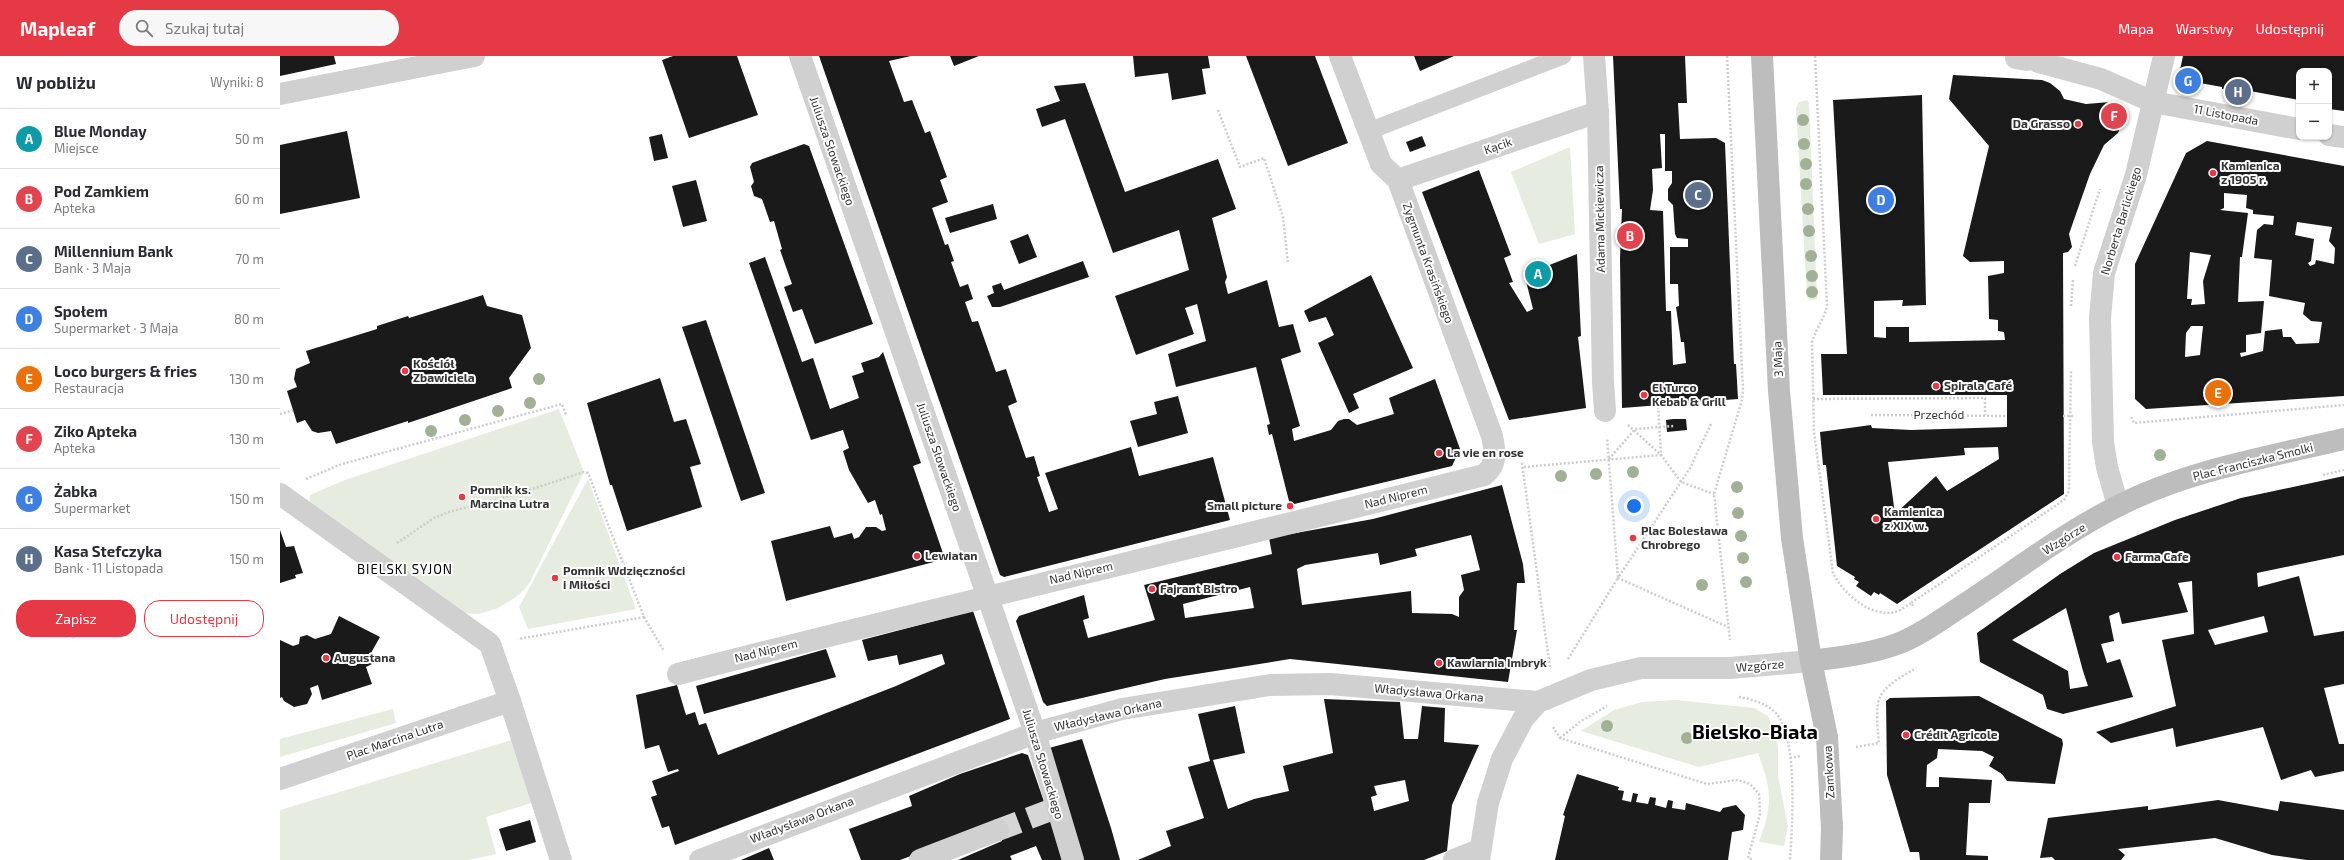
<!DOCTYPE html>
<html lang="pl">
<head>
<meta charset="utf-8">
<style>
	body { margin:0; font-family:"Exo 2",sans-serif; background:#f7f7f7; color:#2b2b33 }
	.controls { position:absolute; right:12px; top:12px; display:grid; overflow:hidden; border-radius:8px; box-shadow:0 1px 3px #0004 }
	.controls button { width:36px; height:36px; display:grid; place-items:center; padding:0; border:0; border-bottom:1px solid #e1e1e2; background:#fff; color:#2b2b33; font:20px sans-serif }
	.you { position:absolute; left:1354px; top:450px; width:14px; height:14px; margin:-10px; border:3px solid #fff; border-radius:50%; background:#1a73e8; box-shadow:0 0 0 6px #1a73e833 }
	.badge { display:grid; place-items:center; width:26px; height:26px; border-radius:50%; background:#e63946; color:#fff; font-size:13px; font-weight:700 }
	.pin { position:absolute; translate:-50% -50%; border:2px solid #fff; box-shadow:0 1px 4px #0006 }
	.list { margin:0; padding:0; list-style:none }
	h2 { display:flex; justify-content:space-between; align-items:center; height:52px; margin:0; padding:0 16px; font-size:17px }
	h2 small { font-size:13px; font-weight:400; color:#7c7c81 }
	.list li { display:grid; grid-template-columns:26px 1fr auto; gap:12px; align-items:center; box-sizing:border-box; height:60px; padding:0 16px; border-top:1px solid #e1e1e2 }
	.list b { display:block; font-size:15px; white-space:nowrap }
	.list p { margin:0; font-size:13px; white-space:nowrap; color:#7c7c81 }
	.list em { font-size:13px; font-style:normal; color:#7c7c81 }
	.actions { display:flex; gap:8px; padding:12px 16px }
	.actions a { flex:1; padding:9px 0; border:1px solid #e63946; border-radius:16px; text-align:center; font-size:14px; color:#e63946 }
	.actions .main { background:#e63946; color:#fff }
	.icon { flex:none; width:22px; height:22px; fill:none; stroke:currentColor; stroke-width:2; stroke-linecap:round; stroke-linejoin:round }
	.map { position:relative; flex:none; width:2064px; height:804px; overflow:hidden }
	header { display:flex; align-items:center; gap:24px; box-sizing:border-box; height:56px; padding:0 20px; background:#e63946; color:#fff }
	header strong { font-size:19px }
	nav { display:flex; gap:22px; margin-inline-start:auto; font-size:14px }
	.search { width:280px; height:36px; background:#f7f7f7; display:flex; align-items:center; gap:10px; box-sizing:border-box; padding:0 14px; border-radius:22px; color:#7c7c81; font-size:15px }
	main { display:flex }
	aside { flex:1; background:#fff }
	.map>svg:first-child { display:block }
	.green { fill:#e6ecdf }
	.building { fill:#1a1a1a; fill-rule:evenodd }
	.lines { fill:none; stroke-linecap:round; stroke-linejoin:round }
	.street-tunnel { stroke:#d6d6d6; stroke-width:22; stroke-dasharray:22 11; stroke-linecap:butt }
	.path { stroke:#cdcdcd; stroke-width:2.5; stroke-dasharray:2 2; stroke-linecap:butt }
	.lane { stroke:#d0d0d0; stroke-width:17 }
	.street { stroke:#d0d0d0; stroke-width:22 }
	.secondary { stroke:#bdbdbd; stroke-width:22 }
	.tree { fill:#a2b095 }
	.poi-dot { fill:#e63946; stroke:#fff; stroke-width:1.5 }
	.labels { text-anchor:middle; stroke-width:4; stroke-linejoin:round; paint-order:stroke }
	.street-label { font-size:12px; fill:#333; stroke:#fff }
	.poi-label { font-size:12px; font-weight:bold; fill:#333; stroke:#fff; text-anchor:start }
	.neighbourhood-label { font-size:13px; letter-spacing:1px; fill:#000; stroke:#fff }
	.town-label { font-size:20px; font-weight:bold; fill:#000; stroke:#fff }
</style>
</head>
<body>
<header>
<strong>Mapleaf</strong>
<div class="search"><svg class="icon" aria-label="search" viewBox="0 0 24 24"><circle cx="10" cy="10" r="6"/><path d="M15 15l6 6"/></svg>Szukaj tutaj</div>
<nav><a>Mapa</a><a>Warstwy</a><a>Udostępnij</a></nav>
</header>
<main>
<aside>
<h2>W pobliżu<small>Wyniki: 8</small></h2>
<ul class="list">
<li><span class="badge" style="background:#0f9aa8">A</span><div><b>Blue Monday</b><p>Miejsce</p></div><em>50 m</em></li>
<li><span class="badge" style="background:#e0444e">B</span><div><b>Pod Zamkiem</b><p>Apteka</p></div><em>60 m</em></li>
<li><span class="badge" style="background:#5c6f8a">C</span><div><b>Millennium Bank</b><p>Bank · 3 Maja</p></div><em>70 m</em></li>
<li><span class="badge" style="background:#3f7fe0">D</span><div><b>Społem</b><p>Supermarket · 3 Maja</p></div><em>80 m</em></li>
<li><span class="badge" style="background:#e8710a">E</span><div><b>Loco burgers &amp; fries</b><p>Restauracja</p></div><em>130 m</em></li>
<li><span class="badge" style="background:#e0444e">F</span><div><b>Ziko Apteka</b><p>Apteka</p></div><em>130 m</em></li>
<li><span class="badge" style="background:#3f7fe0">G</span><div><b>Żabka</b><p>Supermarket</p></div><em>150 m</em></li>
<li><span class="badge" style="background:#5c6f8a">H</span><div><b>Kasa Stefczyka</b><p>Bank · 11 Listopada</p></div><em>150 m</em></li>
</ul>
<div class="actions"><a class="main">Zapisz</a><a>Udostępnij</a></div>
</aside>
<div class="map">
<svg width="2064" height="804" viewBox="0 0 2064 804">
	<rect width="100%" height="100%" fill="#fff"/>
	<g class="green">
		<path d="M1527 44 1529 47 1537 243 1529 244 1527 240 1516 52 1519 46Z"/>
		<path d="M1290 91 1295 178 1259 188 1231 116Z"/>
		<path d="M279 353 304 416 250 526 243 535 233 543 216 553 198 558 183 557 29 452 30 439 65 424Z"/>
		<path d="M308 423 356 553 248 573 239 551Z"/>
		<path d="M1396 644 1474 652 1488 660 1495 674 1498 691V720L1508 770 1504 790 1479 786C1493 748 1492 735 1478 697L1419 711 1301 675 1334 654 1362 646Z"/>
		<path d="M113 653 116 667 0 701V683Z"/>
		<path d="M238 682 258 745 206 761 216 798 188 804H0V754Z"/>
	</g>
	<g class="building">
		<path d="M0 0H54L56 8 0 20Z"/>
		<path d="M393 0H457L478 59 409 82 382 4Z"/>
		<path d="M539 0H631L609 5 624 46 632 44 645 77 650 75 667 121 660 124 668 146 652 152 665 189 668 188 674 205 671 206 680 231 688 228 693 243 685 246 692 266 698 265 716 316 726 313 737 346 728 350 746 402 754 400 760 420 757 421 769 456 778 453 765 417 851 391 859 420 933 401 950 464 724 521 720 519Z"/>
		<path d="M670 0H699L674 10Z"/>
		<path d="M853 0H928L930 12 922 13 926 38 892 44 888 17 855 21Z"/>
		<path d="M966 0H1035L1068 87 1008 110Z"/>
		<path d="M1134 0H1174L1140 15Z"/>
		<path d="M1333 0H1405L1407 47H1398L1400 83 1436 82 1445 87 1454 308H1456L1458 343 1342 352 1340 203 1342 153H1340ZM1380 78H1385V115H1392V127L1388 133V144L1393 149 1395 178 1397 182 1408 183V191H1390V228H1398L1399 250 1396 251 1401 286H1404L1406 307 1393 309 1391 255H1386L1383 155 1370 154 1373 134 1372 113 1382 112Z"/>
		<path d="M1903 0H2064V55L2049 53V15H2019V44L1970 35V38L1965 37 1942 33V31L1898 23Z"/>
		<path d="M1673 19 1762 24 1770 27 1780 35 1784 43 1806 48 1830 46 1840 52 1844 63 1838 77 1824 89 1810 118 1789 178 1792 191 1788 196 1783 197 1784 438 1617 548 1600 537 1599 539 1594 536 1591 540 1576 530 1579 526 1574 523 1575 521 1557 510 1546 409H1543L1540 376 1591 369 1592 372 1631 374 1727 371V339H1543L1541 298H1567L1553 44 1642 39 1646 249 1622 250 1623 244 1594 245V281L1606 282V271H1629V286L1725 284 1724 276 1718 275V264L1709 263 1708 220 1724 217V205L1690 206 1683 200 1709 90 1669 43ZM1718 391 1719 403 1667 435 1656 420 1615 458 1608 406 1685 399 1684 392Z"/>
		<path d="M805 27 845 136 938 103 956 153 932 162 947 221 945 226 948 238 987 224 999 271 1013 268 1021 296 1001 303 1020 370 1012 373 1014 385 1051 374 1058 365 1064 363H1069L1077 369 1114 358 1109 342 1155 323 1180 393 1172 410 1010 449 992 378 989 379 987 369 990 368 976 311 896 331 888 298 926 285 917 248 905 252 914 278 856 299 835 240 909 214 899 174 833 197 785 63 762 71 756 53 780 45 774 30Z"/>
		<path d="M67 75 80 142 0 158V89Z"/>
		<path d="M382 78 388 102 374 105 369 81Z"/>
		<path d="M1142 80 1146 90 1130 96 1126 86Z"/>
		<path d="M1927 85 2064 110V340L1866 353 1855 343V208L1906 97ZM1944 137 1967 139 1966 152 1973 154V158L1994 160 1993 169 1984 168 1977 174 1974 202 1992 204 1989 240 2025 247 2023 258 2031 265 2042 266 2039 287 2016 288 2011 281H2003L2002 273 1985 275 1983 295 1961 301 1960 297 1966 296V279L1981 277 1984 245 1958 246 1960 201H1962L1968 157 1940 154 1944 152ZM2017 166 2052 171 2049 185 2055 192 2054 208 2036 204 2035 208 2030 210 2028 207 2031 205 2034 183 2015 179ZM1910 196 1931 199 1923 225 1925 248 1911 249 1912 243H1907ZM1911 270H1923L1920 299 1905 301 1906 277Z"/>
		<path d="M524 88 529 90 593 268 535 288 522 253 513 256 504 231 512 228 500 194 502 193 494 165 490 166 482 143 474 140 471 130 474 126 470 111 472 107Z"/>
		<path d="M1199 114 1231 199 1224 202 1233 226 1229 227 1247 256 1253 253 1245 221 1267 212V210L1297 198 1301 280 1298 281 1306 352 1229 364 1142 136Z"/>
		<path d="M416 124 427 165 403 171 392 130Z"/>
		<path d="M713 148 717 163 670 177 665 162Z"/>
		<path d="M748 178 757 201 739 208 730 185Z"/>
		<path d="M485 201 522 306 533 302 550 353 579 342 572 320 584 316 581 307 599 301 603 296 641 407 633 410 665 503 506 545 491 485 550 470 554 482 572 477 574 483 579 481 586 471H596L602 475 606 474 602 458 600 459 595 444 588 447 569 414 563 395 569 392 563 374 531 384 469 207Z"/>
		<path d="M803 205 809 221 720 251H712L707 240 714 237 712 230 721 227 724 234Z"/>
		<path d="M1091 219 1133 312 1073 338 1079 352 1069 357 1038 287 1054 279 1046 261 1029 266 1024 255Z"/>
		<path d="M203 239 207 250 242 259 251 292 229 322 232 332 128 367V365L56 388 51 375 38 377 32 375 25 364 17 367 7 335 17 331 14 323 16 313 30 307 26 295 97 273V270L128 260 129 262Z"/>
		<path d="M426 264 485 437 461 445 402 271Z"/>
		<path d="M380 322 394 366 406 363 421 408 410 411 422 451 347 475 332 429H330L307 347Z"/>
		<path d="M898 340 908 377 858 391 850 365 877 358 874 346Z"/>
		<path d="M1393 363H1406L1407 374 1387 376 1386 364Z"/>
		<path d="M2064 420V499L1977 517 1978 531 2019 520 2034 580 2064 575V628L2044 632 2059 688H2064V715L2035 721 2031 714 2001 724 1983 671 1896 691 1893 672 1831 687 1816 676 1896 650 1882 584 1914 578 1912 525 1898 527 1908 556 1842 568 1839 556 1829 560 1834 585 1821 588 1827 607 1840 603 1853 641 1783 658 1767 653 1763 639 1700 606 1697 577 1780 518 1814 497 1895 464 1961 442ZM1786 552 1803 615 1808 630 1790 633 1788 615 1732 584ZM1984 560 1988 576 1935 589 1928 574Z"/>
		<path d="M1222 429 1243 508 1245 527H1237L1234 574H1237L1228 626 1010 603 885 623 767 650 763 646 736 565 739 560 804 539 809 562 803 564 808 582 875 564 864 529 992 498 989 482 1093 463ZM1191 479 1200 514 1181 519 1184 534 1179 541V561L1172 558 1132 557 1131 535 1022 549 1017 513 1025 509 1098 497 1100 509 1137 500 1135 493ZM970 531 974 552 905 562 903 548Z"/>
		<path d="M0 474 6 491 14 490 23 517 15 519 16 522 0 527Z"/>
		<path d="M693 555 730 663 395 789 389 770 382 772 371 741 377 739 372 725 399 715 398 713 388 716 379 689 365 693 356 639 397 629 406 659 415 656 419 669 426 667 438 699 616 630 665 608 662 598 619 609 617 599 588 605 582 584Z"/>
		<path d="M59 560 100 581 91 597 94 607 86 611 92 628 42 644 38 629 30 632 32 638 27 648 14 651 4 645 2 641 0 642V584L13 590 19 588 20 581 27 579 35 583 51 578Z"/>
		<path d="M546 593 556 621 424 658 416 630Z"/>
		<path d="M1699 640 1782 683 1783 688 1775 728 1727 725 1722 718 1709 710 1714 701 1702 695 1658 693 1657 702 1647 709 1646 731H1659V721L1712 724 1710 747H1689L1686 799 1708 800V804H1640L1639 796H1630L1607 719 1606 645 1610 642Z"/>
		<path d="M1044 643 1120 646 1124 683H1138L1142 650 1165 652 1164 686 1199 689 1172 749 1167 795 1144 804H858L891 790 886 775 924 762 908 711 930 705 918 658 955 650 965 697 933 704 948 753 974 743 1009 735 1003 710 1053 697ZM1125 724 1129 745 1094 755 1091 741 1097 739 1094 730Z"/>
		<path d="M802 683 831 772 840 804H800L769 692Z"/>
		<path d="M742 697 748 699 784 804H762L756 790 730 800 732 804H678L722 785 718 774 650 793 620 804H581L569 773 632 750 629 740 680 718Z"/>
		<path d="M1297 718 1339 731 1338 734 1344 735 1342 744 1351 746 1353 737 1358 738 1356 746 1368 748 1370 741 1376 742 1375 749 1386 752 1388 744 1393 745 1392 752 1405 754 1406 747 1440 756 1443 752 1456 749 1465 759 1463 774 1452 776 1448 804H1275L1285 760 1283 759Z"/>
		<path d="M1938 744 1998 755 2000 745 2064 754V804H2027L1992 799 1935 782 1838 793 1845 799 1841 804H1775L1772 801 1760 802 1768 762 1868 750V754Z"/>
		<path d="M250 764 256 786 226 795 219 773Z"/>
		<path d="M489 792 494 804H461Z"/>
	</g>
	<g class="lines">
		<path class="street-tunnel" d="M718 774 768 755"/>
		<g class="path">
			<path d="M1447 0 1463 333 1462 344 1434 438 1450 584"/>
			<path d="M1535 0 1547 250C1544 263 1536 273 1532 286L1534 376 1553 517C1563 537 1590 562 1615 556 1620 555 1626 550 1631 547"/>
			<path d="M938 54 960 111 984 102 1003 161 1008 208"/>
			<path d="M1795 210 1820 133"/>
			<path d="M1791 250 1793 223"/>
			<path d="M1533 343 1705 342V359"/>
			<path d="M0 358 13 354"/>
			<path d="M1591 359 1727 360"/>
			<path d="M1783 360H1793"/>
			<path d="M1851 361 1854 367 2064 349"/>
			<path d="M1431 368 1410 412 1338 522 1448 571"/>
			<path d="M1348 369 1381 399 1401 426 1434 438"/>
			<path d="M1329 403 1355 373 1394 370"/>
			<path d="M1242 407 1270 612"/>
			<path d="M1244 411 1381 399 1378 349"/>
			<path d="M2043 419 2064 414"/>
			<path d="M26 423 62 408 282 348 286 359"/>
			<path d="M117 487 154 462 169 456 237 438 304 416 308 417 364 561 238 583"/>
			<path d="M1633 550 1631 547 1784 444 1789 435V426L1791 315"/>
			<path d="M364 561 384 595"/>
			<path d="M1288 603 1338 522 1327 382"/>
			<path d="M1459 641C1471 643 1485 647 1495 656 1519 680 1512 772 1510 804"/>
			<path d="M1273 671 1280 682 1427 728 1458 724 1470 728 1479 738 1480 758 1468 802 1473 804"/>
			<path d="M1280 682 1301 665 1327 650"/>
			<path d="M1576 691 1599 687C1598 676 1595 651 1600 641 1606 628 1625 619 1636 612"/>
			<path d="M1510 702 1521 700"/>
		</g>
		<path class="lane" d="M1089 75 1283 0"/>
		<g class="street">
			<path d="M520 0 755 677 793 804"/>
			<path d="M1314 0 1318 56 1323 326 1325 355"/>
			<path d="M1736 2 1747 4"/>
			<path d="M1758 6 1821 23 1873 46 2019 73"/>
			<path d="M0 38 194 0"/>
			<path d="M2049 79 2064 81"/>
			<path d="M1118 124 1318 56"/>
			<path d="M0 438 210 588 230 645 281 804"/>
			<path d="M1838 450 1827 411 1823 386 1820 262 1824 217 1856 119 1884 0"/>
			<path d="M398 618C666 549 936 487 1204 419 1218 408 1215 395 1212 380L1118 124 1101 108 1060 0"/>
			<path d="M0 723 230 645"/>
			<path d="M420 804 755 677 842 653 990 629 1050 628 1258 646"/>
			<path d="M640 804 718 774"/>
			<path d="M1174 804 1199 794"/>
			<path d="M1199 804 1208 747 1222 703 1243 663 1258 646 1311 624 1361 612H1450L1531 605"/>
		</g>
		<g class="secondary">
			<path d="M1482 0 1499 335 1512 482 1531 605 1547 681 1552 772 1551 804"/>
			<path d="M1531 605C1560 601 1590 598 1617 588 1641 579 1663 562 1685 548 1735 515 1784 477 1838 450 1908 414 1988 401 2064 383"/>
		</g>
	</g>
	<g class="tree">
		<circle cx="1523" cy="64" r="6"/>
		<circle cx="1524" cy="88" r="6"/>
		<circle cx="1526" cy="108" r="6"/>
		<circle cx="1526" cy="128" r="6"/>
		<circle cx="1528" cy="153" r="6"/>
		<circle cx="1529" cy="175" r="6"/>
		<circle cx="1531" cy="200" r="6"/>
		<circle cx="1532" cy="220" r="6"/>
		<circle cx="1532" cy="236" r="6"/>
		<circle cx="259" cy="323" r="6"/>
		<circle cx="250" cy="347" r="6"/>
		<circle cx="218" cy="355" r="6"/>
		<circle cx="185" cy="364" r="6"/>
		<circle cx="151" cy="375" r="6"/>
		<circle cx="1880" cy="399" r="6"/>
		<circle cx="1353" cy="416" r="6"/>
		<circle cx="1316" cy="418" r="6"/>
		<circle cx="1281" cy="420" r="6"/>
		<circle cx="1457" cy="431" r="6"/>
		<circle cx="1458" cy="457" r="6"/>
		<circle cx="1461" cy="480" r="6"/>
		<circle cx="1463" cy="502" r="6"/>
		<circle cx="1466" cy="526" r="6"/>
		<circle cx="1422" cy="529" r="6"/>
		<circle cx="1327" cy="670" r="6"/>
		<circle cx="1407" cy="682" r="6"/>
	</g>
	<g class="poi-dot">
		<circle cx="1798" cy="68" r="4"/>
		<circle cx="1933" cy="117" r="4"/>
		<circle cx="125" cy="315" r="4"/>
		<circle cx="1656" cy="330" r="4"/>
		<circle cx="1364" cy="339" r="4"/>
		<circle cx="1159" cy="397" r="4"/>
		<circle cx="182" cy="441" r="4"/>
		<circle cx="1010" cy="450" r="4"/>
		<circle cx="1596" cy="463" r="4"/>
		<circle cx="1353" cy="482" r="4"/>
		<circle cx="637" cy="500" r="4"/>
		<circle cx="1837" cy="501" r="4"/>
		<circle cx="275" cy="522" r="4"/>
		<circle cx="872" cy="533" r="4"/>
		<circle cx="46" cy="602" r="4"/>
		<circle cx="1159" cy="607" r="4"/>
		<circle cx="1626" cy="679" r="4"/>
	</g>
	<g class="labels">
		<g class="street-label">
			<text transform="translate(1946 59) rotate(11)" y="4">11 Listopada</text>
			<text transform="translate(1218 90) rotate(-19)" y="4">Kącik</text>
			<text transform="translate(552 95) rotate(71)" y="4">Juliusza Słowackiego</text>
			<text transform="translate(1320 163) rotate(-91)" y="4">Adama Mickiewicza</text>
			<text transform="translate(1841 165) rotate(-73)" y="4">Norberta Barlickiego</text>
			<text transform="translate(1148 207) rotate(70)" y="4">Zygmunta Krasińskiego</text>
			<text transform="translate(1498 303) rotate(-93)" y="4">3 Maja</text>
			<text x="1659" y="363">Przechód</text>
			<text transform="translate(659 401) rotate(71)" y="4">Juliusza Słowackiego</text>
			<text transform="translate(1973 406) rotate(-14)" y="4">Plac Franciszka Smolki</text>
			<text transform="translate(1116 441) rotate(-14)" y="4">Nad Niprem</text>
			<text transform="translate(1784 483) rotate(-32)" y="4">Wzgórze</text>
			<text transform="translate(801 517) rotate(-13)" y="4">Nad Niprem</text>
			<text transform="translate(486 595) rotate(-14)" y="4">Nad Niprem</text>
			<text transform="translate(1480 610) rotate(-5)" y="4">Wzgórze</text>
			<text transform="translate(1149 637) rotate(5)" y="4">Władysława Orkana</text>
			<text transform="translate(828 659) rotate(-13)" y="4">Władysława Orkana</text>
			<text transform="translate(115 684) rotate(-19)" y="4">Plac Marcina Lutra</text>
			<text transform="translate(763 708) rotate(73)" y="4">Juliusza Słowackiego</text>
			<text transform="translate(1549 716) rotate(-93)" y="4">Zamkowa</text>
			<text transform="translate(522 764) rotate(-21)" y="4">Władysława Orkana</text>
		</g>
		<g class="poi-label">
			<text x="1790" y="72" text-anchor="end">Da Grasso</text>
			<text x="1941" y="114">Kamienica<tspan x="1941" dy="14">z 1905 r.</tspan></text>
			<text x="133" y="312">Kościół<tspan x="133" dy="14">Zbawiciela</tspan></text>
			<text x="1664" y="334">Spirala Café</text>
			<text x="1372" y="336">El Turco<tspan x="1372" dy="14">Kebab &amp; Grill</tspan></text>
			<text x="1167" y="401">La vie en rose</text>
			<text x="190" y="438">Pomnik ks.<tspan x="190" dy="14">Marcina Lutra</tspan></text>
			<text x="1002" y="454" text-anchor="end">Small picture</text>
			<text x="1604" y="460">Kamienica<tspan x="1604" dy="14">z XIX w.</tspan></text>
			<text x="1361" y="479">Plac Bolesława<tspan x="1361" dy="14">Chrobrego</tspan></text>
			<text x="645" y="504">Lewiatan</text>
			<text x="1845" y="505">Farma Cafe</text>
			<text x="283" y="519">Pomnik Wdzięczności<tspan x="283" dy="14">i Miłości</tspan></text>
			<text x="880" y="537">Fajrant Bistro</text>
			<text x="54" y="606">Augustana</text>
			<text x="1167" y="611">Kawiarnia Imbryk</text>
			<text x="1634" y="683">Crédit Agricole</text>
		</g>
		<g class="neighbourhood-label">
			<text x="125" y="518">BIELSKI SYJON</text>
		</g>
		<g class="town-label">
			<text x="1475" y="683">Bielsko-Biała</text>
		</g>
	</g>
</svg>
<div class="controls">
<button>+</button>
<button>−</button>
</div>
<div class="you"></div>
<div class="pin badge" style="left:1258px;top:218px;background:#0f9aa8">A</div>
<div class="pin badge" style="left:1350px;top:180px;background:#e0444e">B</div>
<div class="pin badge" style="left:1418px;top:139px;background:#5c6f8a">C</div>
<div class="pin badge" style="left:1601px;top:144px;background:#3f7fe0">D</div>
<div class="pin badge" style="left:1938px;top:337px;background:#e8710a">E</div>
<div class="pin badge" style="left:1834px;top:60px;background:#e0444e">F</div>
<div class="pin badge" style="left:1908px;top:25px;background:#3f7fe0">G</div>
<div class="pin badge" style="left:1958px;top:36px;background:#5c6f8a">H</div>
</div>
</main>
</body>
</html>
